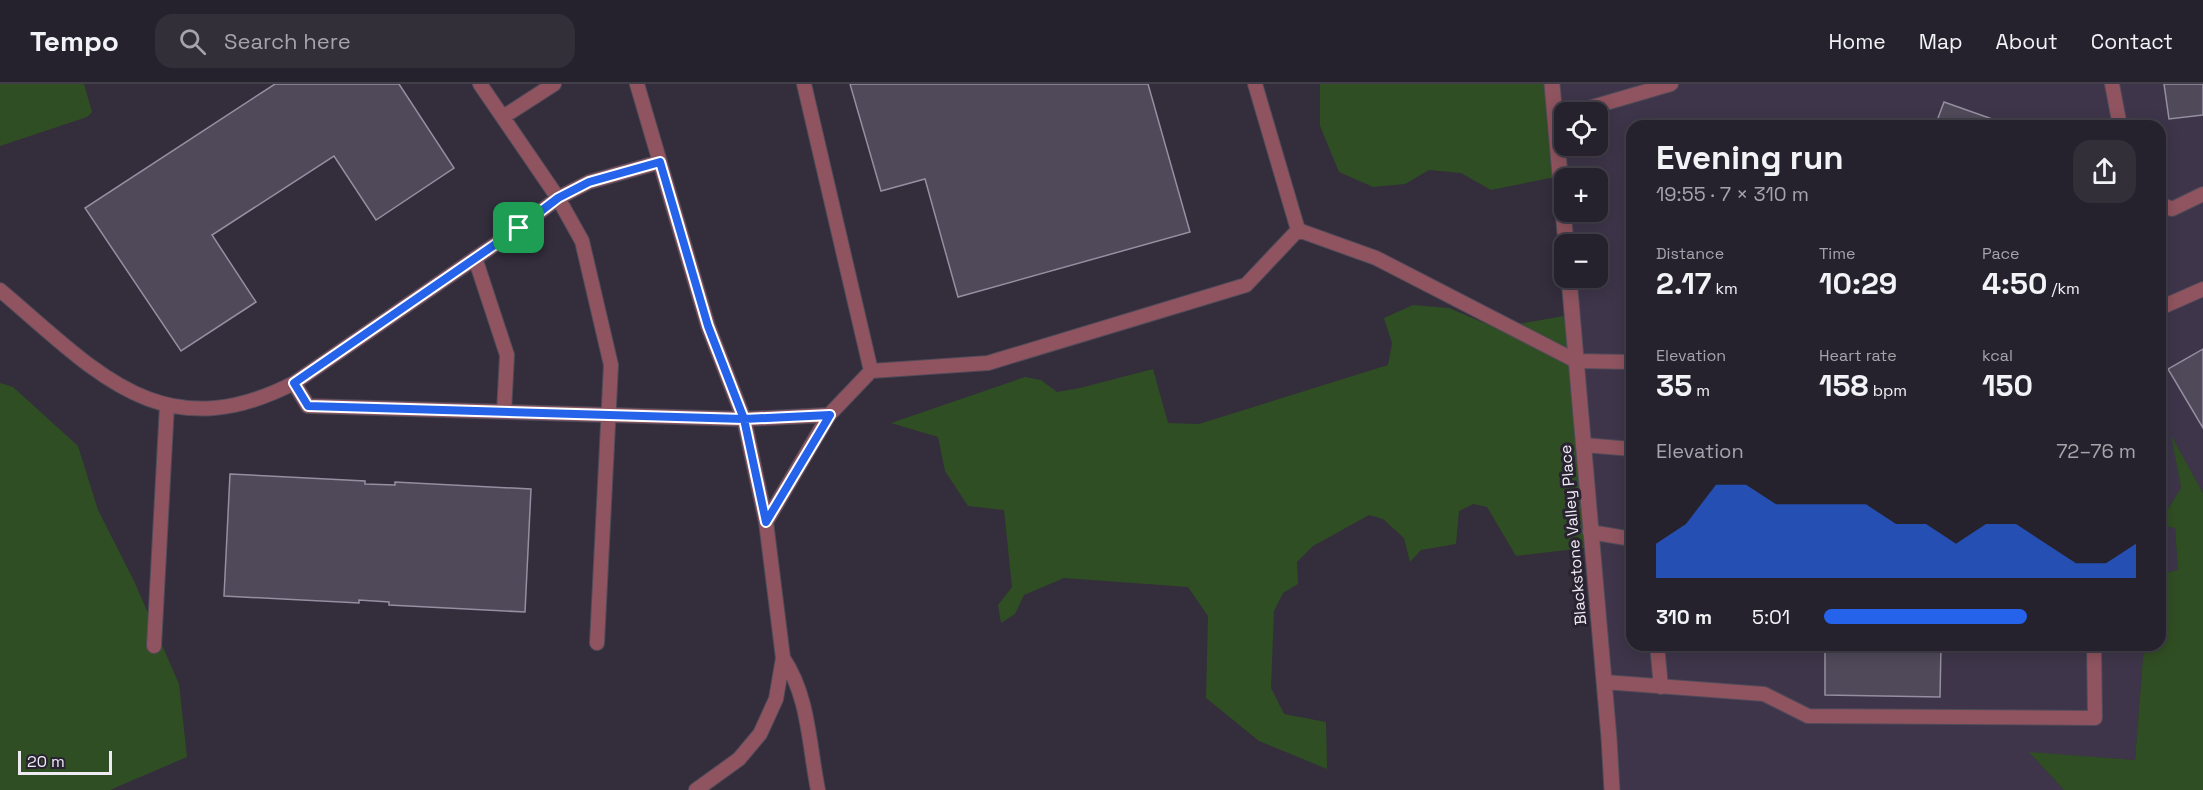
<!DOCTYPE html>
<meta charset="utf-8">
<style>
:root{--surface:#26222d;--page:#322f39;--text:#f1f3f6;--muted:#a4a4aa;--line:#423f49;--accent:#2563eb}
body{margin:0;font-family:"Space Grotesk",sans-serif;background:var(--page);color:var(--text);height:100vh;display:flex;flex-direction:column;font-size:22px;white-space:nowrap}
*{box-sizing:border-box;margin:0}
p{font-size:20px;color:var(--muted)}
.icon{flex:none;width:33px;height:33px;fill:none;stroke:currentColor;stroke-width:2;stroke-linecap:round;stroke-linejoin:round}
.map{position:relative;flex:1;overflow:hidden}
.details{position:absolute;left:1626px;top:36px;width:540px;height:531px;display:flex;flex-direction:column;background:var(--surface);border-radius:18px;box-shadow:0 3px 15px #0003,0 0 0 2px var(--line)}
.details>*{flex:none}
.controls{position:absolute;left:1554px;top:18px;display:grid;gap:12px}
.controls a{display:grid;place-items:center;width:54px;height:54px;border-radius:12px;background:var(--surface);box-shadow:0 3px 15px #0003,0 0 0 2px var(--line);font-size:30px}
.scale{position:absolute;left:18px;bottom:15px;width:94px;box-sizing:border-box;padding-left:6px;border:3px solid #eeebf4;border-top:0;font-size:16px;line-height:21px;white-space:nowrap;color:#eeebf4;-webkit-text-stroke:4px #292331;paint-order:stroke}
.pin{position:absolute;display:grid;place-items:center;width:51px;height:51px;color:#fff;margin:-26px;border-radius:12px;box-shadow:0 3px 9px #0006}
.round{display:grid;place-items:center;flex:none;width:63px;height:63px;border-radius:18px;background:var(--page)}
.overview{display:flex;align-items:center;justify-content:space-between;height:102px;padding:0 30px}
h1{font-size:33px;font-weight:700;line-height:45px}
.figures{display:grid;grid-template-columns:repeat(3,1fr);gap:9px;height:102px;padding:6px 30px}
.figures div{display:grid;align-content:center}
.figures b{font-size:30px;font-weight:700}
.figures small{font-size:16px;font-weight:400}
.figures p{font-size:16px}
.chart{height:168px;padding:12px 30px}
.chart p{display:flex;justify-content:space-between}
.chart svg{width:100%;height:108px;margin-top:6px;fill:var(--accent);opacity:.7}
ul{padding:0 30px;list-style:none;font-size:20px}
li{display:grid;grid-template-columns:96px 72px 1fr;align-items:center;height:45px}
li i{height:15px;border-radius:8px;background:var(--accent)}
header{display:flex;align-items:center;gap:36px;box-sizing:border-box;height:84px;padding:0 30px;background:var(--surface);border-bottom:2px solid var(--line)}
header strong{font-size:28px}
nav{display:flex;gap:33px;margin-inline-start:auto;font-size:21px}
.search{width:420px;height:54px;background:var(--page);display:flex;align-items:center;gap:15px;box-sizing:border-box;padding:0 21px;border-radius:18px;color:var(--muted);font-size:22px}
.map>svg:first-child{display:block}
</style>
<header>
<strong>Tempo</strong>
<div class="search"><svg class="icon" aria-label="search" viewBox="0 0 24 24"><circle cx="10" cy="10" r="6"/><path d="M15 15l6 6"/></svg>Search here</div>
<nav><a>Home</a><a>Map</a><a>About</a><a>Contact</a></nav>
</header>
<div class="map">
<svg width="2203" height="706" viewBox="0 0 2203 706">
<rect width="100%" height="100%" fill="#332d3c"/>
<path fill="#3e354a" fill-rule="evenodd" d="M1549 0H2203V409L2172 353 2181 404 2165 430 2160 432V42H1632V561H2144L2135 676 2030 669 2064 706H1610L1588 485 1584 464 1567 239 1564 232 1557 108ZM1564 28H1598V62H1564ZM1564 94H1598V128H1564ZM1564 160H1598V194H1564Z
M2160 441 2175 444 2178 486 2160 490Z"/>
<path fill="#304e23" d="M0 0H84L92 28 87 33 0 62Z
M1320 0H1548L1555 93 1491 106 1461 89 1429 86 1405 100 1373 103 1339 88 1320 42Z
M1413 221 1449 224 1496 244 1564 232 1567 239 1575 326 1584 464 1516 472 1487 423 1473 420 1459 427 1456 460 1421 466 1410 478 1404 454 1383 435 1369 431 1313 462 1297 478 1298 500 1283 509 1274 527 1271 604 1284 630 1326 638 1327 685 1259 657 1206 614 1208 532 1188 503 1064 494 1024 511 1015 530 1001 539 998 521 1012 503 1004 426 968 422 945 387 938 353 891 339 1025 293 1041 296 1057 308 1080 304 1153 285 1168 339 1199 340 1388 281 1392 259 1384 234Z
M0 299 13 303 78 362 98 426 134 497 179 600 187 673 110 706H0Z
M2171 351 2203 409V706H2064L2029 668 2135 676 2144 561H2160V490L2178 486 2175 444 2160 441V432L2165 430 2181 404Z"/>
<path fill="#4f4959" stroke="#968fa1" stroke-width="1.5" d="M275 0H399L454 84 376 136 334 72 212 151 256 218 181 267 85 124Z
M850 0H1148L1190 148 958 213 925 95 881 107Z
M2164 0H2203V31L2169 35Z
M1944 18 2012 42H1935Z
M2203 265V344L2168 285Z
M230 390 365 397V400L395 401V398L531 405 525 528 389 521V518L359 516V519L224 512Z
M1825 561H1941L1940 613 1825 611Z"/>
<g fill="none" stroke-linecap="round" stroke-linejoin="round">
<g stroke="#514b59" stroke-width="16">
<path id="service" d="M480 0 558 114 582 157 611 281 597 559
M637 0 708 242 744 335 766 438 783 574 776 615 760 650 739 675 696 706
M804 0 871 287
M1255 0 1298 146
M2112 0 2120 42
M1575 28 1671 0
M503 33 554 0
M2160 120 2172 125 2203 110
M1298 146 1376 174 1576 277 1632 278
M475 174 507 271 504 328
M0 206C96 287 161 367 294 299L519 144 558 114 589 98 660 78
M2160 224 2203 205
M294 299 308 322 744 335 829 331 871 287 988 279 1246 201 1298 146
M1584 361 1632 365
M766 438 829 331
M1590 448 1632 455
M1657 561 1661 603
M154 562 167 321
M783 574C809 612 809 662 818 706
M1604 598 1764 610 1808 632 2095 634 2094 561"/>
</g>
<g stroke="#514b59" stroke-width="17">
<path id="minor" d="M1552 0 1566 160
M1569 194 1609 654 1612 706"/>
</g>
<use href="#service" stroke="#8f545f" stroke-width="14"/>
<use href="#minor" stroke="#8f545f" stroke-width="15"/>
</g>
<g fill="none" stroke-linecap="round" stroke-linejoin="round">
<g stroke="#fff" stroke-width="12">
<path id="route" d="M519 144 294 299 308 322 744 335 766 438 830 331 744 335 708 242 660 78 589 98 558 114 519 144"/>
</g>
<use href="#route" stroke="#2563eb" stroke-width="8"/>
</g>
<g text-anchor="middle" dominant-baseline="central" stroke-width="6" stroke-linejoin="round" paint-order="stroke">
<g font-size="16" fill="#eeebf4" stroke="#292331">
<text transform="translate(1573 451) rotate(-95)">Blackstone Valley Place</text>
</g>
</g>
</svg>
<div class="controls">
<a><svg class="icon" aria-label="locate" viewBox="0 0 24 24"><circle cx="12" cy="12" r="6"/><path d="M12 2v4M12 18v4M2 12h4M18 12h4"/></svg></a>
<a>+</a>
<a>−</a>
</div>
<div class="scale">20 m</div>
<div class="pin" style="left:519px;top:144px;background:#1e9e55"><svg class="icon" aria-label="arrive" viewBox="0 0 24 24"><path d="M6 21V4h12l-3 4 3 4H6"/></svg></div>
<section class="details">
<div class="overview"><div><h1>Evening run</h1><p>19:55 · 7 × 310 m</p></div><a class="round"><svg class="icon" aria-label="share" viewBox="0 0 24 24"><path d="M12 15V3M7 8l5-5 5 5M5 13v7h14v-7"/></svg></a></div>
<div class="figures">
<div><p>Distance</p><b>2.17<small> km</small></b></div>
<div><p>Time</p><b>10:29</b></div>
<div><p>Pace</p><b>4:50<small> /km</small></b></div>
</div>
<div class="figures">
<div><p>Elevation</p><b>35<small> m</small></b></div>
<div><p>Heart rate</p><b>158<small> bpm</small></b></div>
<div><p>kcal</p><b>150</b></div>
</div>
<div class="chart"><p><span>Elevation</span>72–76 m</p>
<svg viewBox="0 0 160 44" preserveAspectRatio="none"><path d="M0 44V30L10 22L20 6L30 6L40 14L50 14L60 14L70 14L80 22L90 22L100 30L110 22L120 22L130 30L140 38L150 38L160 30V44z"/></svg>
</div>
<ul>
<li><b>310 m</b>5:01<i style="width:65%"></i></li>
</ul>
</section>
</div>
